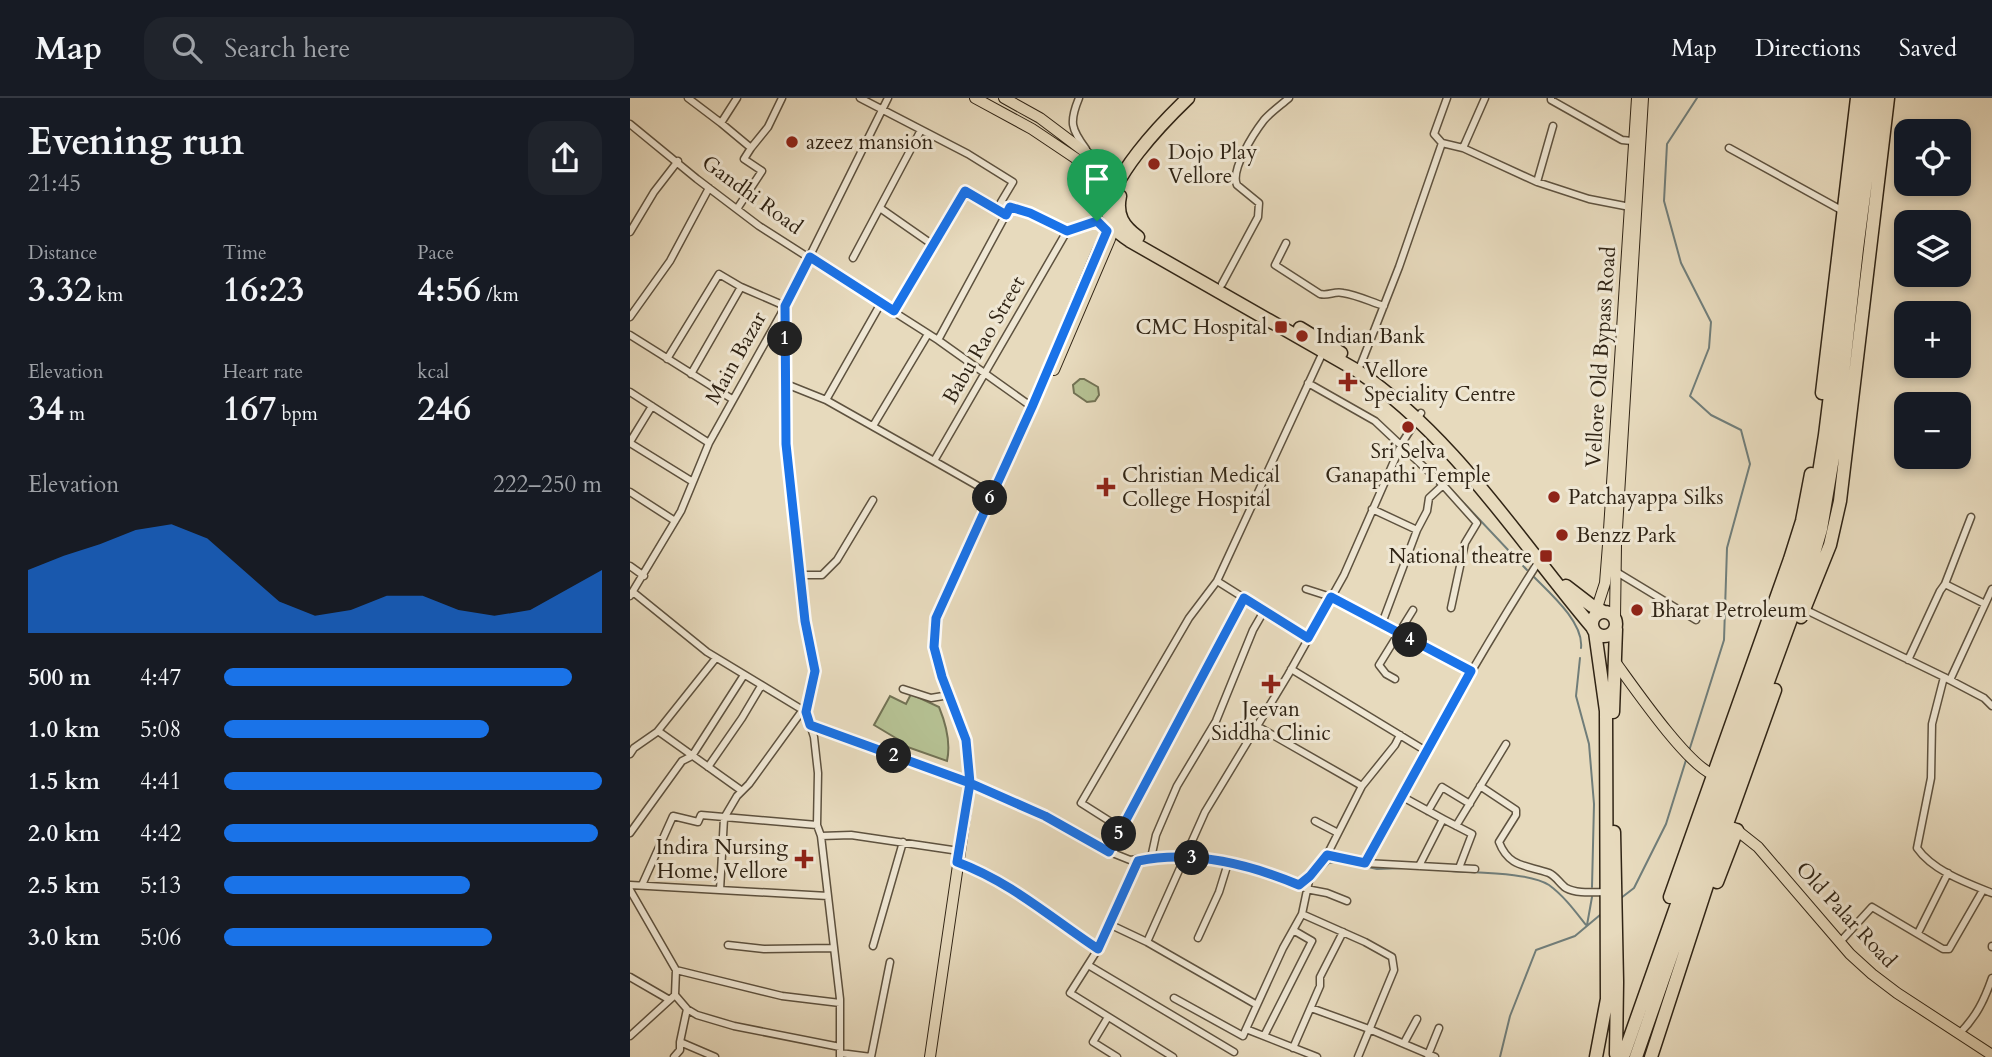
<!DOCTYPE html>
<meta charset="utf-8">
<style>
:root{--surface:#171b24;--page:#20242c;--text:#f1f3f6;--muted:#9ea1a6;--line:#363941;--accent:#1a73e8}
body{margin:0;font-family:Cardo,serif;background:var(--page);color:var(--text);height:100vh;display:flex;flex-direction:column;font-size:26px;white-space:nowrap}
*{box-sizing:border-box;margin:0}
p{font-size:23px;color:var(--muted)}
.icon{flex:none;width:38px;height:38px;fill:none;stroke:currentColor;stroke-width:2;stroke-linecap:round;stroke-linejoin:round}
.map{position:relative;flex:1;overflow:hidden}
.side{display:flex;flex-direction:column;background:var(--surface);width:630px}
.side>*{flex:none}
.buttons{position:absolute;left:1264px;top:21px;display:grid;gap:14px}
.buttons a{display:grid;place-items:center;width:77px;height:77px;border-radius:14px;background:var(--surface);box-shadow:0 4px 10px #0003;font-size:35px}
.pin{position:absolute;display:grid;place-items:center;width:60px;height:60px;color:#fff;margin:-72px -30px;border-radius:50% 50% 50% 0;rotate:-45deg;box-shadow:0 0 7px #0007}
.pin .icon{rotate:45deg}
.km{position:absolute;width:35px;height:35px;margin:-18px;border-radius:50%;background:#222;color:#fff;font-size:19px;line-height:35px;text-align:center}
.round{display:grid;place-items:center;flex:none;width:74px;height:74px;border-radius:21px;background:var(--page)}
.summary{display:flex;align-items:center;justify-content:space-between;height:119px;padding:0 28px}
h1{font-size:38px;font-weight:600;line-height:52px}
.stats{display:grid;grid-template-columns:repeat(3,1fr);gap:10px;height:119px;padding:7px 28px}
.stats div{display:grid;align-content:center}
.stats b{font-size:35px;font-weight:600}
.stats small{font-size:19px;font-weight:400}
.stats p{font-size:19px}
.chart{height:196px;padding:14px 28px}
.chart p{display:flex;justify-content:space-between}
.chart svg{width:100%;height:126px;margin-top:7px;fill:var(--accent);opacity:.7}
ul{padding:0 28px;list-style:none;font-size:23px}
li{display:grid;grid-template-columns:112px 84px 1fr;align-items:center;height:52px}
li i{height:18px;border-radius:9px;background:var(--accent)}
header{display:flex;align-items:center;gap:42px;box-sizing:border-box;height:98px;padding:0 35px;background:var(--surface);border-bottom:2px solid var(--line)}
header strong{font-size:33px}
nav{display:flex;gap:38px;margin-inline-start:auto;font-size:24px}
.search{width:490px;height:63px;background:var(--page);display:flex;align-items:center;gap:18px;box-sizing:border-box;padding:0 24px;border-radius:21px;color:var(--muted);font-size:26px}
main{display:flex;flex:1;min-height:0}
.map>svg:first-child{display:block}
</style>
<header>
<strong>Map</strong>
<div class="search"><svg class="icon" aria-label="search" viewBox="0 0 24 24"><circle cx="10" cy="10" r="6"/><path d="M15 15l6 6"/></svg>Search here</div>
<nav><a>Map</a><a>Directions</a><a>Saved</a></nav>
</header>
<main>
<section class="side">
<div class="summary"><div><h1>Evening run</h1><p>21:45</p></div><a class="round"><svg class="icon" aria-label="share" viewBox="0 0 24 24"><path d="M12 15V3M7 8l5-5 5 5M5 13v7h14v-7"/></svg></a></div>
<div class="stats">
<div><p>Distance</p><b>3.32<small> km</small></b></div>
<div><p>Time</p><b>16:23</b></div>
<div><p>Pace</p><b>4:56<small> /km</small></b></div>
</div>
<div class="stats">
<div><p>Elevation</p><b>34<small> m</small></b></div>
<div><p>Heart rate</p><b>167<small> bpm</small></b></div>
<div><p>kcal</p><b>246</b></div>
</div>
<div class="chart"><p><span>Elevation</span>222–250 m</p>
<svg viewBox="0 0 160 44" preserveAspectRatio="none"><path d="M0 44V22L10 17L20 13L30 8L40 6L50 11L60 22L70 33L80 38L90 36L100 31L110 31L120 36L130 38L140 36L150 29L160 22V44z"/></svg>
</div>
<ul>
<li><b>500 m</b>4:47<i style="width:92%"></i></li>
<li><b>1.0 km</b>5:08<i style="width:70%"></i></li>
<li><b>1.5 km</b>4:41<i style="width:100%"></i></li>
<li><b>2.0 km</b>4:42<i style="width:99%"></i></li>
<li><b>2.5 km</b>5:13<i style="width:65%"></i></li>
<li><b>3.0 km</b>5:06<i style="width:71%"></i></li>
</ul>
</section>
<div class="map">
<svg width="1362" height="959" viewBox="0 0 1362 959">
<rect width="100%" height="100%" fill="#e7dabd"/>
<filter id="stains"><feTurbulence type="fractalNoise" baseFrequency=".00286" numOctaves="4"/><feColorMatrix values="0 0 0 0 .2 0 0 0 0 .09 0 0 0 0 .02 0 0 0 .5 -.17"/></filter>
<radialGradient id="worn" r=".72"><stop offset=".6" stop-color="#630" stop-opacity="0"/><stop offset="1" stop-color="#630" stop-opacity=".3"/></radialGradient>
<path fill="#b5c092" stroke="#727254" stroke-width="2" d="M450 281H454L468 289 469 297 465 303 457 304 444 295 443 287Z
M281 596 309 609C316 626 321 645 317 663L269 646V642L244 627 260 598 276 606Z"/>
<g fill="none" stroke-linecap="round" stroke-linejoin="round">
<path stroke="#707d79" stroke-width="2" d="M816 386 897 472
M904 479C921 496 954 525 951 550
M950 560 946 598 959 646 964 706 962 789
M1059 653 1094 542 1097 450 1120 366 1111 332 1081 317 1060 298 1079 250 1081 224 1051 165 1034 103 1037 46 1067 0
M729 767 747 771 775 770
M508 768 535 763 550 764
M602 771 617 773
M821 773C846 775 899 774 919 787 934 798 945 813 956 827
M639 779 670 792 674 789
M681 783 699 765 709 763
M991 800 1004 790 1036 726 1056 662
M957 827 962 799
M870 959 880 918 906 852 945 838 970 817"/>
<g stroke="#5e523f" stroke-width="9">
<path id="street" d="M58 0 91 25 107 0
M230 0 338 56 383 84 371 104 380 109 308 242
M449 0C439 24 441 31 456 51
M817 0 804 36 812 45 833 50 907 84 959 101 1000 109
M921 0V2L992 42 1002 43
M91 25 121 50 114 61 132 73 107 111
M0 26 67 81 129 128 308 242 402 309
M121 50 138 29 152 0
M833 50 855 0
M1099 50 1213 113
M907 84 923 28
M250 110 303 147
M437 133 467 123C474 108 476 95 474 78
M0 134 24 94 48 63
M656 145 645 167 690 196C699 198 704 193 713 195 727 197 741 204 754 208
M223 160 291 32
M592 186 628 119 629 105 607 87C600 72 624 35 634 22 641 14 651 7 659 0
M264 213 335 93 376 117
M0 219 40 163 79 90
M0 237 102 301
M37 261 89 176 111 189
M731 266 769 169 812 45
M61 276 111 189 155 208 156 346 175 523 185 573 176 614 184 639 188 675 187 727 191 738 210 901V959
M678 285 745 323 813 387 847 425 835 445 821 510
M156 286 196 302 304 363
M0 294 79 345
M196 302 251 205
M243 328 298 236
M0 344 22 308
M0 345 63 384
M0 394 45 423
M362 396 304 363 437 133 400 115 380 109
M742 411 787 432 797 413 799 400 813 387
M0 468 14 478
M985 473 1066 522
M170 477H192L207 462 243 402
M1315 486 1355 506
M676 491 701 499 841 573
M3 494 77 554 176 614
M0 498 51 413 79 345 151 216 258 0
M614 500 678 540
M1174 511 1314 579 1354 600 1362 608
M751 528 787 432
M1278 562 1310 493 1315 486 1341 419
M661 571 796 653
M1314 579 1302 626 1301 680 1287 750C1303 773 1337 785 1362 795
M765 581 756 576 749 567 783 512
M1320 582 1362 491
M273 591 301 600 319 597
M180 627 340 685 415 717 465 748 500 762 532 758 598 765 651 779 669 787 680 778 697 757 735 765 845 771
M627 628 732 688 697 757
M28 633 112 693
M0 656 4 650 27 634 86 560
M78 669 112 620 131 588
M732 688 765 647 770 637
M850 688 886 712V717L869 744C879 770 897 767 919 775 926 778 930 786 936 790 947 796 963 794 976 794
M771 698 813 721 789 768
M798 713 812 689 840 706
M813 721 842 736 829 770
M685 723 708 735
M826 728 876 646
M492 731 614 500 587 483
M0 735 52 663 62 658 114 577
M191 738 221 737 329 753
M479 754 492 731 451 705 559 520 587 483 693 254
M521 760 526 737 547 688 586 623 623 532 634 513
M327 764C381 783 421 820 468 851L440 895 543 959
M735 765C790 663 846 561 909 463
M680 778 672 816 653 850 616 931 687 959
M0 787 198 798
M12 787 43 718 68 724 71 717 187 727
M676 791 697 795 717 803
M0 792 46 872 152 898 210 905
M90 792 94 720 107 698 119 686 172 613
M672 816 735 844 762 859 764 872 728 959
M479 826 517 844 627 907
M1288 835 1318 775
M568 840 589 794 598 765
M517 844 575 714 658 577 714 477 772 345 791 315
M1210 844 1242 809 1313 851H1319L1353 792
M98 847 134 851 204 850
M243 848 273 744
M1362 848V849
M468 851 508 763
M458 867 604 954
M46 872 45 897 57 911 67 917 104 928 210 949
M0 879 38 901
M544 900 613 938 616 931
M681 910 739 931 805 959
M57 911 50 944 85 959
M478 919 463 944 487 959
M1329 936C1346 919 1354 903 1362 880
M0 938 45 897
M634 938 682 843 663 832
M774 945 787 921
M663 950 690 888V879L713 834
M210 955 241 959
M798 957 809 930
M44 959 50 952V944
M241 959 260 864"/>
</g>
<g stroke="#302415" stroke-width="12">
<path id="primary" d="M345 0 402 31 487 88
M374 0 410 20 491 81
M467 123 481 138
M424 272 480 141
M964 519 975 485 978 447 1007 0
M985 520 986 447 1013 0
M986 565C1005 591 1056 665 1082 676
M1104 730 1128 749 1220 856 1242 876 1267 895 1362 957
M300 959 340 685 336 642 312 579 304 549 306 521 402 309 467 154 483 120"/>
</g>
<g stroke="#302415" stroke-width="15">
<path id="highway" d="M558 0C534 23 475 83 479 118 481 130 490 136 500 143L726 272C824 338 887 440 962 529
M490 98C486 117 493 128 508 139
M670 230 711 255
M1192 295 1227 0
M936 488 962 508 974 514
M962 526a12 12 0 1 1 24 0a12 12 0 1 1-24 0Z
M1171 519 1200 447 1210 403 1258 0
M965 534 976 613 977 901 966 959
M983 614 986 531
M984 734 987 884 986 956
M1087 784 1107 732
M1040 799 1160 461 1172 423 1181 376
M993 959 1099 659 1161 491 1181 425 1195 337 1237 0
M1006 959 1109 663 1180 469 1191 431 1205 348 1227 151 1247 0
M1021 959 1097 726 1145 592"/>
</g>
<use href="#street" stroke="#efe7d4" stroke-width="6"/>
<use href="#primary" stroke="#e7dabd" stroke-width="10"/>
<use href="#highway" stroke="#e7dabd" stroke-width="12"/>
</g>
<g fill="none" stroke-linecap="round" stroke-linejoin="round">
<g stroke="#fff" stroke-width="14">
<path id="route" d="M467 123 437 133 400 115 380 109 376 117 335 93 264 213 180 159 155 208 156 346 175 523 185 573 176 614 180 627 340 685 327 764C381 784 421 820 468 851L508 763C561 752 619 766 669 787L680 778 697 757 735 765 841 573 701 499 678 540 614 500 479 754 415 718 340 685 336 642 312 579 304 549 306 520 402 309 477 133 467 123"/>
</g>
<use href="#route" stroke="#1a73e8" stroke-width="9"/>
</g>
<g fill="#8f2418" stroke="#efe7d4" stroke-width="2.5">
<circle cx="162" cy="44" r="7"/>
<circle cx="524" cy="66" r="7"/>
<rect x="644" y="222" width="14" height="14" rx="3.5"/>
<circle cx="672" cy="238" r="7"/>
<path d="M714.5 273.5h7v7h7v7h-7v7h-7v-7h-7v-7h7z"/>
<circle cx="778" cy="329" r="7"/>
<path d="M472.5 378.5h7v7h7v7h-7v7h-7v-7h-7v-7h7z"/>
<circle cx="924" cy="399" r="7"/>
<circle cx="932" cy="437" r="7"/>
<rect x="909" y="451" width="14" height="14" rx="3.5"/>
<circle cx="1007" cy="512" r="7"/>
<path d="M637.5 575.5h7v7h7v7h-7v7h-7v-7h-7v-7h7z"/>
<path d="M170.5 750.5h7v7h7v7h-7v7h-7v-7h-7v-7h7z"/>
</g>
<g text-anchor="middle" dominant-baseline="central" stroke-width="6" stroke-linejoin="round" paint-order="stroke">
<g font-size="21" fill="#302415" stroke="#efe7d4" text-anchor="start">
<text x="176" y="44">azeez mansion</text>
<text x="538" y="54">Dojo Play<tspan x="538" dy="24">Vellore</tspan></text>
<text x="637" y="229" text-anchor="end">CMC Hospital</text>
<text x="686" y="238">Indian Bank</text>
<text x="734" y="272">Vellore<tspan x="734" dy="24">Speciality Centre</tspan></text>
<text x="778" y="353" text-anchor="middle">Sri Selva<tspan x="778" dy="24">Ganapathi Temple</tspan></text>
<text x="492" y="377">Christian Medical<tspan x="492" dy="24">College Hospital</tspan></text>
<text x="938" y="399">Patchayappa Silks</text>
<text x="946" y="437">Benzz Park</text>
<text x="902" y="458" text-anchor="end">National theatre</text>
<text x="1021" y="512">Bharat Petroleum</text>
<text x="641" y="611" text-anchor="middle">Jeevan<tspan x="641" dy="24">Siddha Clinic</tspan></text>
<text x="158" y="749" text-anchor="end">Indira Nursing<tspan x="158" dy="24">Home, Vellore</tspan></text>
</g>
<g font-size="21" fill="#302415" stroke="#efe7d4">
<text transform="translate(122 97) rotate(36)">Gandhi Road</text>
<text transform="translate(354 242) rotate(-60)">Babu Rao Street</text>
<text transform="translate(971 259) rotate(-86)">Vellore Old Bypass Road</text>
<text transform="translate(106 260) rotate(-61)">Main Bazar</text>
<text transform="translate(1216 817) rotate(47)">Old Palar Road</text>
</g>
</g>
<rect width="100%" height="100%" filter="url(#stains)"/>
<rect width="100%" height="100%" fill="url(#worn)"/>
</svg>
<div class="buttons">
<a><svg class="icon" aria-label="locate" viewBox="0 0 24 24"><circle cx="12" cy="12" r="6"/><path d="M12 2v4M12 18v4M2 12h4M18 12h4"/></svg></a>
<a><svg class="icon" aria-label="layers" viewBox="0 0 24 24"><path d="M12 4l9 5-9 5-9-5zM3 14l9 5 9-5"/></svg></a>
<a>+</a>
<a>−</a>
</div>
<div class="pin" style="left:467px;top:123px;background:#1e9e55"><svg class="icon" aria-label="arrive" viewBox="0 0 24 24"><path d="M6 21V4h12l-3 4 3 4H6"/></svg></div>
<b class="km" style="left:155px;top:241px">1</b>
<b class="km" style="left:264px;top:658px">2</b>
<b class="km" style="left:562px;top:760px">3</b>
<b class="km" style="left:780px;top:542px">4</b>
<b class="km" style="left:489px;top:736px">5</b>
<b class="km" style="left:360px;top:400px">6</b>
</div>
</main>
